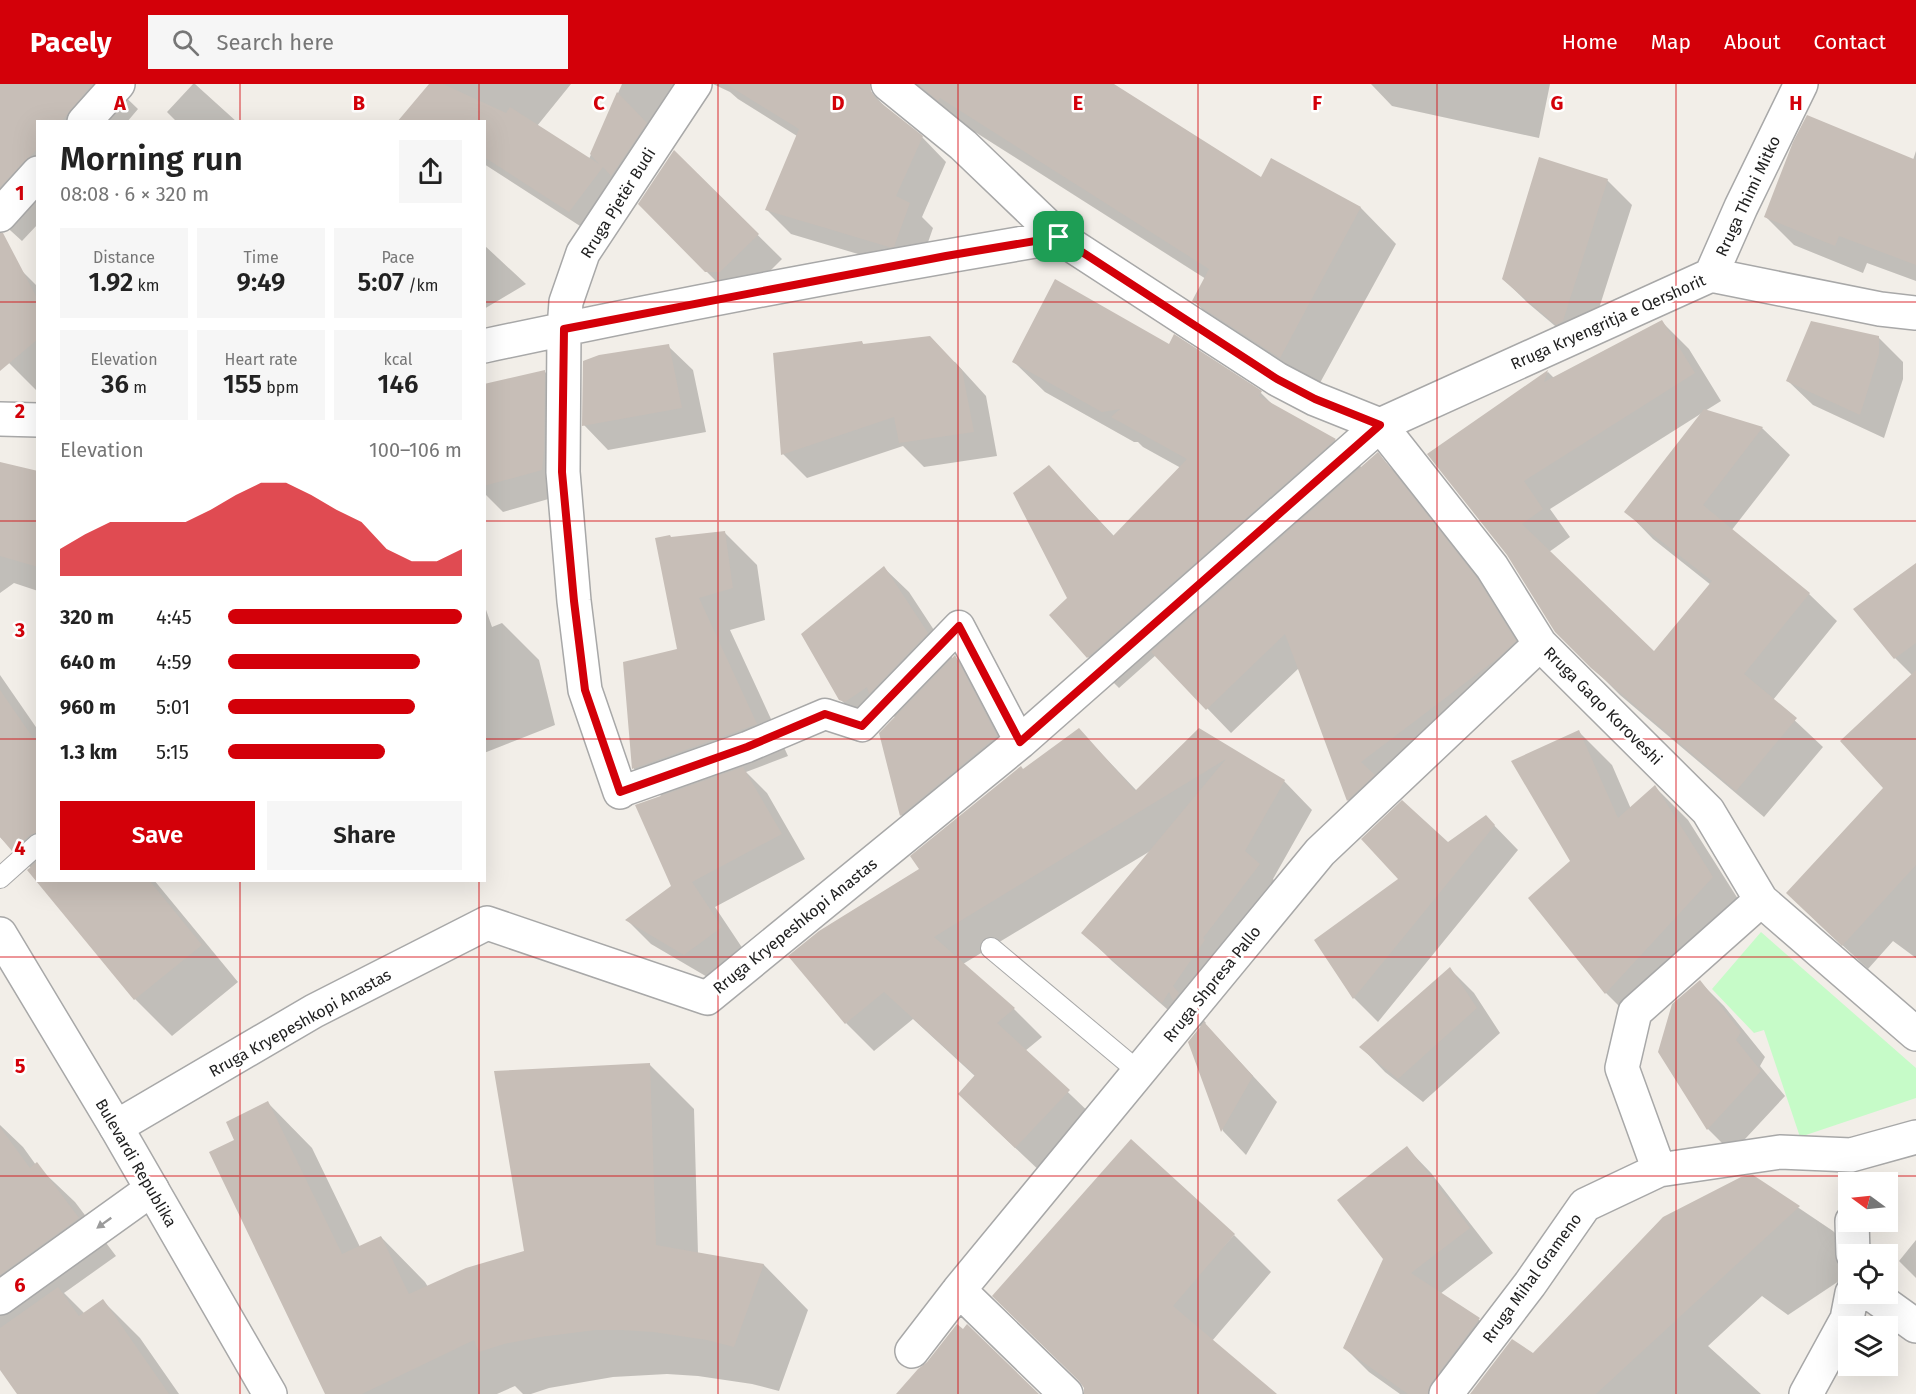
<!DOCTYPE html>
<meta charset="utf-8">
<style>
:root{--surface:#fff;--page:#f6f6f6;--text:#222;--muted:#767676;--accent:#d30009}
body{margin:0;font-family:"Fira Sans",sans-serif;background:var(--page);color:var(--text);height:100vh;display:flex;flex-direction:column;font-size:22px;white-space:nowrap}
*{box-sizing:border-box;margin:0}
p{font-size:20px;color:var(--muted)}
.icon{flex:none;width:33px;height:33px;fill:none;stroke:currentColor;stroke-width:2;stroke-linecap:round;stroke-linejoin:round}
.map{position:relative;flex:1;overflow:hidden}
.sheet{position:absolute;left:36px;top:36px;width:450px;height:762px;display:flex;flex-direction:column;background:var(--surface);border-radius:0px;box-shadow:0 6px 24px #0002}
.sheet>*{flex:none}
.needle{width:39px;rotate:285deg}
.controls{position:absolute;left:1838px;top:1088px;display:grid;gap:12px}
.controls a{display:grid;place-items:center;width:60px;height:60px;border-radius:0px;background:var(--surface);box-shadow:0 6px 24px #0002;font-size:30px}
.pin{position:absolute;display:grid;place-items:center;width:51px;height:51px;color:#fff;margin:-26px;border-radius:12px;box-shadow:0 3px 9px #0006}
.round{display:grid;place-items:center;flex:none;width:63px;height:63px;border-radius:0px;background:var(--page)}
.overview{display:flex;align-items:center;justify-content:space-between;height:102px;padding:0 24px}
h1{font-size:33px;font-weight:600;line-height:45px}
.metrics{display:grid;grid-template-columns:repeat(3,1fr);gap:9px;height:102px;padding:6px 24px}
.metrics div{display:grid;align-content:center;border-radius:0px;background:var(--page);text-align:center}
.metrics b{font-size:26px;font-weight:600}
.metrics small{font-size:16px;font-weight:400}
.metrics p{font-size:16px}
.chart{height:168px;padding:12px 24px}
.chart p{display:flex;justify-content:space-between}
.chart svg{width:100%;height:108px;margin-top:6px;fill:var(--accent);opacity:.7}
.button{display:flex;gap:12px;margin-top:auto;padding:12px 24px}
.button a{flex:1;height:69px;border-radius:0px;background:var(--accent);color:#fff;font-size:24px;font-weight:600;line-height:69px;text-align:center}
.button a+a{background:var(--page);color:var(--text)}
ul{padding:0 24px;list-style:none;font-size:20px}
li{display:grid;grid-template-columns:96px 72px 1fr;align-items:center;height:45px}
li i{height:15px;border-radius:8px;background:var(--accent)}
header{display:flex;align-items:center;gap:36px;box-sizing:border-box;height:84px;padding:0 30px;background:var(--accent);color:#fff}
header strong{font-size:28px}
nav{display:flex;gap:33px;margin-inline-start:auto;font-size:21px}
.search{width:420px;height:54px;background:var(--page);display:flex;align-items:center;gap:15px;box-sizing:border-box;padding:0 21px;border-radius:0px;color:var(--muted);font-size:22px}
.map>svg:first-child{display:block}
</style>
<header>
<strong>Pacely</strong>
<div class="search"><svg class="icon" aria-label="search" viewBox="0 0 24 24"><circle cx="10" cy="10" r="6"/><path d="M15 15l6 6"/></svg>Search here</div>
<nav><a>Home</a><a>Map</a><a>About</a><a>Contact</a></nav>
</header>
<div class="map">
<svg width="1916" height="1310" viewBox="0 0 1916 1310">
<rect width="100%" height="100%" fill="#f2eee8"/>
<path fill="#c6fbc8" d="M1761 848 1916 984V1014L1800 1053 1764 946 1754 949 1712 905Z"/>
<path fill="#0003" fill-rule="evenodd" d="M0 0H116L114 2 138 25 127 38H38V140L22 157 0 137Z
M193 0H195L237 38H177L167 28Z
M431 0H571L537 42 589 75 622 0H709L594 151 484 80V38Z
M713 0H789L871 8 891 29 922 53 946 78 922 133 933 144 918 187H915L791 150 767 126 797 52 738 15 730 8Z
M905 0H1111L1261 95 1272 77 1361 124 1396 160 1315 308 1229 252 1194 217 1206 195 975 48 974 51Z
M1371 0H1550L1539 54 1392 22Z
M1916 67V197L1867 179 1863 189 1794 161 1765 132 1913 76Z
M674 68 782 175 745 212H731L706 187Z
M1607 96 1632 121 1587 262 1581 264 1528 219 1503 195Z
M484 161 526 200 484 225Z
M21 186 38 203V308L9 279 0 267V209Z
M1662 238 1689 265 1721 317 1705 327 1762 344 1790 371 1731 447 1809 510 1837 537 1773 616 1823 663 1764 733 1620 611 1556 547 1508 471 1429 371 1548 288 1554 294ZM1702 329 1626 427 1653 455 1711 501 1654 569 1549 468 1570 453 1550 425Z
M1878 253 1903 278V295L1884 354 1813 321 1788 297Z
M862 259 865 261 955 278 986 312 997 372 924 383 903 362 807 394 783 370Z
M668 262 693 286 706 348 608 366 584 341Z
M1169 262 1261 309 1274 322 1335 356 1362 384 1377 370 1402 395 1501 520 1539 582 1372 740 1348 716 1299 584 1231 649 1156 571 1119 604 1088 573 1069 515 1049 383 1114 452 1181 384 1143 363 1138 358H1134L1045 308 1014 278Z
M544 287 569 312 566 410 503 428 484 409V302Z
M0 381 38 389V507L14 499 0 509Z
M724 448 757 481 765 536 730 546 788 672 746 688 767 709 805 775 715 823 745 868 709 894 651 860 627 836 673 802 662 713 634 685 624 579 679 566 671 454Z
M1916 481V595L1895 574Z
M884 484 909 508 953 575 955 573 979 597 1021 677 926 755 901 731 881 650 896 634 889 628 865 640 840 615Z
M484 520 492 543 502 539 539 576 555 641 484 669Z
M0 591 38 646V796L31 784 0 753Z
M1916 620V874L1893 857 1868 885 1812 833 1885 704Z
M1199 645 1284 697 1312 726 1273 795 1287 810 1200 932 1206 939 1205 940 1277 1018 1246 1071 1223 1047 1190 958 1202 944 1196 938 1191 946 1112 877 1083 848 1152 766 963 880 1014 925 1042 953 1025 967 1097 1036 1044 1091 988 1038 976 993 913 935 874 967 846 939 922 785 1024 687 1079 646 1137 707Z
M1579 648 1612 681 1631 725 1655 703 1688 736 1745 826 1639 942 1606 909 1530 814 1572 777Z
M1486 733 1518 766 1378 938 1354 914 1316 856Z
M38 796H154L238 898 172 952 135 915Z
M1450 885 1474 909 1500 949 1423 1018 1385 988 1361 963Z
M1700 898 1724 922 1765 973 1760 982 1785 1012 1732 1069 1708 1045 1659 968Z
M650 981 694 1025 698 1170 764 1181 808 1226 779 1307 752 1300 698 1292 667 1290 613 1293 549 1304 531 1310H523L515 1302 497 1310H327L235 1057 268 1019 312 1064 360 1163 381 1153 425 1198 428 1203 526 1168Z
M0 1041 23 1063 36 1081 75 1118 116 1172 64 1209 85 1230 103 1217 140 1254 179 1310H18L0 1283Z
M1407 1064 1431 1089 1493 1169 1440 1210 1479 1236 1504 1260 1465 1310H1400L1369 1288 1344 1263 1384 1175Z
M1753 1093 1833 1147 1856 1170H1848V1191L1788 1231 1762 1212 1708 1262 1761 1310H1471L1533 1271Z
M1234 1151 1271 1188 1212 1257 1272 1310H1086Z
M1916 1156V1194L1899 1177Z"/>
<path fill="#c7beb7" d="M0 0H92L61 38H38V64L0 103Z
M429 0H443L506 29 510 23 599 80 590 70 617 8 647 39 611 92 603 83 569 128 484 73V38H397Z
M726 0H870L871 7 876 15 923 52 896 112 910 119 894 163H889L765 126 799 45Z
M918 0H1114L1261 93 1271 74 1361 123 1280 274 1192 217 1209 185 940 14 938 17Z
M1807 31 1916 76V181L1839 152 1835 162 1764 133 1793 58Z
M674 66 759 150 720 188H705L638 120Z
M1539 73 1608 95 1563 237 1556 241 1502 195Z
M0 149H3L38 216V255L0 287Z
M1055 195 1169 260 1174 250 1262 307 1259 312 1336 355 1087 574 1049 531 1067 514 1013 409 1049 381 1113 452 1187 375 1111 333 1120 325 1102 328 1012 278Z
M1662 236 1695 289 1524 397 1543 425 1522 440 1654 567 1712 497 1624 428 1704 325 1763 343 1703 421 1810 509 1744 590 1797 634 1736 707 1591 584 1555 548 1507 471 1427 370 1548 286 1544 298Z
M1811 237 1879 252V270L1860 331 1786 297Z
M930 252 962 286 974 348 899 359 894 333 781 371 773 269 862 257 863 260Z
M669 260 682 324 582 342 583 277 599 271Z
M545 286 544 367 542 386 484 402V300Z
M1378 368 1477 494 1516 557 1498 574 1361 678 1375 691 1347 717 1285 550 1206 626 1151 568Z
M0 378 38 387V483L0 472Z
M725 447 733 504 699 514 757 640 632 685 623 578 677 565 655 454 670 451 671 453Z
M1916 479V559L1894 575 1853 525Z
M884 482 928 549 869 610 867 603 845 618 839 616 801 550Z
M955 571 997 652 900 732 879 649Z
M1916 586V781L1842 862 1786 809 1883 704 1840 657Z
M0 606 38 661V748L30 751 12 767 0 753Z
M1079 644 1135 707 1199 644 1285 696 1245 767 1260 780 1203 854 1205 856 1173 902 1179 909 1173 917 1169 908 1162 919 1081 849 1226 675 934 853 1015 924 997 939 1070 1006 1015 1064 958 1010 975 991 884 908 845 940 788 872 819 847 919 785 910 772 1021 682 1023 685Z
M1579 646 1618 734 1655 701 1713 793 1605 910 1528 814 1570 777 1511 677Z
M743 683 782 750 692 798 722 843 684 871 625 836 671 802 635 721Z
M1402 716 1448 758 1486 731 1495 741 1353 915 1314 856 1398 795 1361 755Z
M38 777V796H149L202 861 134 916 27 786Z
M1450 883 1477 924 1398 995 1359 963Z
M1700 896 1741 948 1736 956 1761 987 1707 1046 1658 968 1672 920Z
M1204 938 1253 992 1221 1048 1188 958Z
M650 979 656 1161 764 1180 734 1263 707 1256 653 1248 622 1246H596L540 1253 504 1260 479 1268 474 1256 362 1310H325L209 1068 234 1056 226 1038 268 1017 342 1170 381 1152 409 1210 466 1184 524 1167 494 987Z
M0 1043 30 1084 37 1078 79 1134 0 1191Z
M1131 1055 1235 1150 1173 1222 1277 1310H1084V1304L1079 1297 992 1212Z
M1407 1062 1470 1144 1411 1189 1480 1234 1431 1299 1428 1310H1408L1343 1264 1383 1175 1337 1116Z
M1753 1091 1800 1122 1596 1310H1470L1512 1255 1533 1269 1663 1133 1741 1093Z
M58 1203 79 1232 103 1215 169 1310H17L0 1286V1244Z
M957 1240 963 1245 967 1240 1039 1310H896L918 1285 927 1278Z"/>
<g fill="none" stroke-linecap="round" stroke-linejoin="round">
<g stroke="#a8a8a8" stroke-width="22">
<path id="service" d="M0 794 38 760
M991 864 1139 988"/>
</g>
<g stroke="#a8a8a8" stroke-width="33">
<path id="pedestrian" d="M620 708 747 663 825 630 862 642 959 542 1020 658"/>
</g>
<g stroke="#a8a8a8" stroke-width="36">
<path id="minor" d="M888 0 963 61 1059 153 1277 295 1315 315 1380 341 1492 483 1540 560 1708 727 1761 816 1916 950
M84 38 118 0
M0 131 38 89
M1711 191 1741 123 1801 0
M484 262C675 221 867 185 1059 153
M0 335 38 336
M620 708 585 606 574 517 563 388 564 245 566 218 583 169 695 0
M116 1043 314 927 487 839 707 914 1020 658 1380 341 1711 191 1880 225 1916 229
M1659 1086 1622 984 1635 928 1761 816
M1852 1137 1853 1170
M959 1206 1066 1310
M1870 1209 1916 1242
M0 1214 152 1105
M912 1267 959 1206 1320 768 1540 560
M1446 1310 1530 1200 1585 1121 1659 1086 1780 1068 1851 1071 1916 1053
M1806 1310 1847 1235 1852 1209"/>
</g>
<g stroke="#a8a8a8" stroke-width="36">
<path id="tertiary" d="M0 850 116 1043 270 1310"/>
</g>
<use href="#service" stroke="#fff" stroke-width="20"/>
<use href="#pedestrian" stroke="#fff" stroke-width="30"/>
<use href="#minor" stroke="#fff" stroke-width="33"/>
<use href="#tertiary" stroke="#fff" stroke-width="33"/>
</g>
<defs><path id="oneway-solid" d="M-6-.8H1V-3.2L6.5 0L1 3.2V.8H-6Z" transform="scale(1.5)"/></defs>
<use fill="#9b9b9b" href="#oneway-solid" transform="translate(104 1139) rotate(144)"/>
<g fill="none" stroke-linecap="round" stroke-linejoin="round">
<g stroke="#fff" stroke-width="12">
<path id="route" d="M1059 153 1277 295 1315 315 1380 341 1020 658 959 542 862 642 825 630 747 663 620 708 585 606 574 517 562 388 564 245 946 172Z"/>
</g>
<use href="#route" stroke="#d30009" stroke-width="8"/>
</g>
<path fill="none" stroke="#d30009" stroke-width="1.5" stroke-opacity="0.55" d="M240 0V38M479 0V38M718 0V1310M958 0V1310M1198 0V1310M1437 0V1310M1676 0V1310M0 218H38M484 218H1916M0 437H38M484 437H1916M0 655H38M484 655H1916M240 796V1310M479 796V1310M0 873H1916M0 1092H1916"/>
<g text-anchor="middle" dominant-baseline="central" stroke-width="5" stroke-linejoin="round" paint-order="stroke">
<g font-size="16" fill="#212121" stroke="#fff">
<text transform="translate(1748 112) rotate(-65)">Rruga Thimi Mitko</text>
<text transform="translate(618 119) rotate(-58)">Rruga Pjetër Budi</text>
<text transform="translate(1608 238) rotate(-24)">Rruga Kryengritja e Qershorit</text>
<text transform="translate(1603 622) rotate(45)">Rruga Gaqo Koroveshi</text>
<text transform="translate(795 842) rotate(-39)">Rruga Kryepeshkopi Anastas</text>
<text transform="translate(1212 900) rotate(-51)">Rruga Shpresa Pallo</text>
<text transform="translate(300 939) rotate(-29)">Rruga Kryepeshkopi Anastas</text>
<text transform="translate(136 1079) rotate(60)">Bulevardi Republika</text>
<text transform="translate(1532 1194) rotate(-54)">Rruga Mihal Grameno</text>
</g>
</g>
<g font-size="20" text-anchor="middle" font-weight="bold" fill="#d30009" stroke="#fff" stroke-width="5" stroke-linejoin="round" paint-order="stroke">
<text x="120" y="26">A</text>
<text x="359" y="26">B</text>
<text x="599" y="26">C</text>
<text x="838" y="26">D</text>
<text x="1078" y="26">E</text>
<text x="1317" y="26">F</text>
<text x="1557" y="26">G</text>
<text x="1796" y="26">H</text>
<text x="20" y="116">1</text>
<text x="20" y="334">2</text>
<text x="20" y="553">3</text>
<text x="20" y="771">4</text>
<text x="20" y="989">5</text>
<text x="20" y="1208">6</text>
</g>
</svg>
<div class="controls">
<a><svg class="needle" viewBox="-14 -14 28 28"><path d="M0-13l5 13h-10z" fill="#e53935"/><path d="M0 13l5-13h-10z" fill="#767676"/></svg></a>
<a><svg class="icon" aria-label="locate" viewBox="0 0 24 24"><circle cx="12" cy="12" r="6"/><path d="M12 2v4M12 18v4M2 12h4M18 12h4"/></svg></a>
<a><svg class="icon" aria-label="layers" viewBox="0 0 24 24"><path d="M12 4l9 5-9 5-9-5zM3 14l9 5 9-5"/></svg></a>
</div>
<div class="pin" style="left:1059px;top:153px;background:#1e9e55"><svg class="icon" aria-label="arrive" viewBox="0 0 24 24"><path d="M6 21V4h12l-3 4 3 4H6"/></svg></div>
<section class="sheet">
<div class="overview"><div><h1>Morning run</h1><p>08:08 · 6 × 320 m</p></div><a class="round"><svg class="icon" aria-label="share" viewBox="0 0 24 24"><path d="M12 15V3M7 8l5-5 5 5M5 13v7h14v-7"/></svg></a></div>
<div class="metrics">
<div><p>Distance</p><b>1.92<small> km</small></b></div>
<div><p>Time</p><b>9:49</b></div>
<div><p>Pace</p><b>5:07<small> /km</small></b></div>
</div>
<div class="metrics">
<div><p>Elevation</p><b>36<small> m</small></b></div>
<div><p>Heart rate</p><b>155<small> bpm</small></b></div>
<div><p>kcal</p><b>146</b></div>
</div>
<div class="chart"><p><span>Elevation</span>100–106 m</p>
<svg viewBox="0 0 160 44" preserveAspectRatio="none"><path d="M0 44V33L10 27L20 22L30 22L40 22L50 22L60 17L70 11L80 6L90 6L100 11L110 17L120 22L130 33L140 38L150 38L160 33V44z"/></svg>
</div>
<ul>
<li><b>320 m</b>4:45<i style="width:100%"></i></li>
<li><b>640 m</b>4:59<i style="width:82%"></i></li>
<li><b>960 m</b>5:01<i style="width:80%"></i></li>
<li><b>1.3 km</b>5:15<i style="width:67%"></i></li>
</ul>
<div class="button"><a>Save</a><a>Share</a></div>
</section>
</div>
